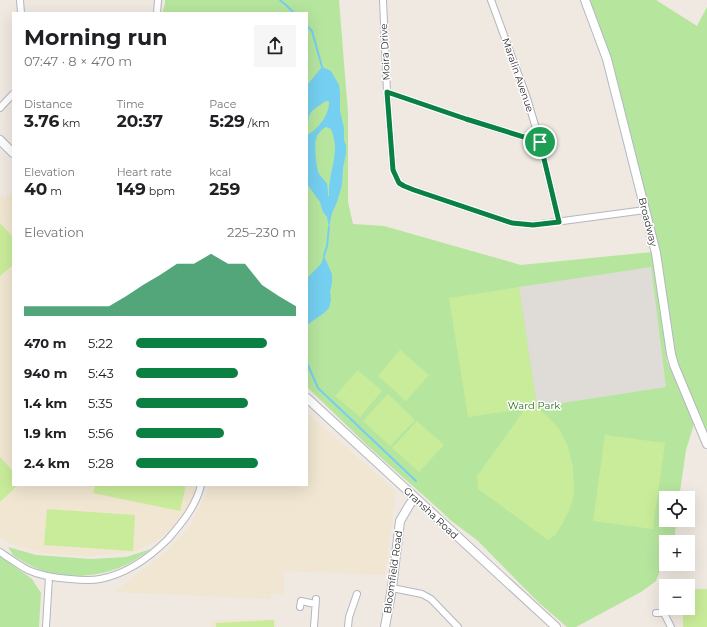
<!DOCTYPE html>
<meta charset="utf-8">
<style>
:root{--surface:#fff;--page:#f6f6f6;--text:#202124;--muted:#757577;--accent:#0b8043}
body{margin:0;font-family:Montserrat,sans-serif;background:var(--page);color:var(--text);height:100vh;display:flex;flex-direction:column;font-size:15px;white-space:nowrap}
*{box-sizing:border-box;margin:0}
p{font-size:13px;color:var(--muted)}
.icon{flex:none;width:22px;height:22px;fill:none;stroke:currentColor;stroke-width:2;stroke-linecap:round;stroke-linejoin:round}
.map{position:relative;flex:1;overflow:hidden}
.side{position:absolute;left:12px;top:12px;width:296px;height:474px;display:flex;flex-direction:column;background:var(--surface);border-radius:0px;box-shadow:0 4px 16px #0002}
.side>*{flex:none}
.controls{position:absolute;left:659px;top:491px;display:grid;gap:8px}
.controls a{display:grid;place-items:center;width:36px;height:36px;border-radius:0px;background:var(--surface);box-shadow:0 4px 16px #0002;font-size:20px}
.pin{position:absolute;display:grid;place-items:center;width:34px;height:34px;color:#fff;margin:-17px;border:2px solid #fff;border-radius:50%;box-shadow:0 1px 4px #0007}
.round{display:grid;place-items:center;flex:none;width:42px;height:42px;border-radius:0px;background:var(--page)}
.overview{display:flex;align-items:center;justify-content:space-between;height:68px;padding:0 12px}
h1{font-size:22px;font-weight:700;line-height:30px}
.metrics{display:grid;grid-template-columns:repeat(3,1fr);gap:6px;height:68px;padding:4px 12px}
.metrics div{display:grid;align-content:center}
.metrics b{font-size:17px;font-weight:700}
.metrics small{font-size:11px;font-weight:400}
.metrics p{font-size:11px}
.chart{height:112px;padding:8px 12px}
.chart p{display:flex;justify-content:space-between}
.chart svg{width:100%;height:72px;margin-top:4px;fill:var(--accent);opacity:.7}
ul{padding:0 12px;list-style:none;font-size:13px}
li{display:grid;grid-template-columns:64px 48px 1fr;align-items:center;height:30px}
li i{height:10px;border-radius:5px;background:var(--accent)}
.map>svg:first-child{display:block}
</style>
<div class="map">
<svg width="707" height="627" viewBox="0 0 707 627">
<rect width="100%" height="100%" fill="#efe9e1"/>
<path fill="#f0e6d1" d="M13 190V485H197L194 496 180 521 158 540 134 552 87 556 44 553 14 545 0 537V195L5 199Z
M307 413 396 491 385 575 284 571V594H271V599L114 592 137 574 161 556 188 529 211 485H307Z
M275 619 276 627H211V620Z"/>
<path fill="#b6e59e" d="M165 0H339L348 113V202L353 224 384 226 521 265 652 252 660 302 667 361 694 424 686 450 679 498H666V520H676L675 535 672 542H666V556L656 581 641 592 576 627H567L538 602 478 541 449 519 441 511 370 448 307 387V13H162L165 4Z
M590 0H656L697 26 707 7V434L684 385 676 359 662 262 618 92 604 40Z
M8 547 36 555 91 559 126 557 151 549C140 557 129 565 116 569 86 580 47 578 21 560 18 558 15 557 13 555 11 552 10 549 8 547Z
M0 556 32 579 41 593 39 627H0Z"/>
<path fill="#c9ec9a" d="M0 223 13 237V265L0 276Z
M519 287 537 407H535L537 408 547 416 560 430 568 447 573 467 574 494 570 508 563 523 555 535 548 540 478 489 477 476 525 409 468 417 449 298Z
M400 350 429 375 406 401 378 376Z
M358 370 382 391 360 417 335 396Z
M388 394 415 420 390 446 363 421Z
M417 421 444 445 419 472 392 448Z
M605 435 665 443 653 529 593 521Z
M0 457 13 471V485H18L0 502Z
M95 485H186L180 511 93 493Z
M47 509 135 515 133 551 44 545Z
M688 589H707V627H683V608H688Z
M274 620V627H216V623Z"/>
<path fill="#dfdcd8" d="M651 267 666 387 537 407 519 287Z"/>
<path fill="#75cff0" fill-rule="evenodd" d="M322 67 331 71 339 85 340 92V111L344 128V140L346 146V153L343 168 342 185 337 202 332 213 329 227 327 217 323 212 320 202 307 184V135C318 130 330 114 329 101H326C323 103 311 110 310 114 308 117 309 123 307 127V85ZM326 127 331 129C339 148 333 161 330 180 329 185 329 191 329 196H328C328 193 328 188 327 184 325 180 321 177 319 174 316 169 314 144 316 139 317 134 322 129 326 127Z
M324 256 332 274V283L330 292 331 300 329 308 324 313 307 325V279L309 276 321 264Z"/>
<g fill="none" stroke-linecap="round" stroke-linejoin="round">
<path stroke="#75cff0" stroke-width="2" d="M280 0 287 6 294 13
M307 26 312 31 322 67
M324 256 327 246 329 227
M307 363 318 388 416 481"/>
<g stroke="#b4b7c1" stroke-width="8">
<path id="minor" d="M20 0 21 13
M383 0 387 92 393 170 399 183 404 186 414 190 512 223 533 225 645 210
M491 0 527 98 540 142 559 222
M157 13 158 0
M387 92 466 119 540 142
M0 108 13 94
M0 552C9 558 19 565 28 570 41 576 56 578 70 579 80 580 90 581 100 579 127 574 149 558 168 539 182 523 196 506 201 485
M392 588 422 594 431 599 458 627
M300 607 301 601 315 604
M656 613H664L671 627
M46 627 49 577
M314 627 316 599
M348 627 349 617 357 594"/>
</g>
<g stroke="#b4b7c1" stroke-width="10">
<path id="tertiary" d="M585 0 607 59 656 253 671 354 674 365 707 444
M0 140 13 153
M307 398 556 627
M385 627 392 588 400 521 410 504 415 498"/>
</g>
<use href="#minor" stroke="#fff" stroke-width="6"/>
<use href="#tertiary" stroke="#fff" stroke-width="8"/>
</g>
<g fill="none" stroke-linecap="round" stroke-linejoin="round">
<g stroke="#fff" stroke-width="8">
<path id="route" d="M387 92 466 119 540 142 559 222 533 225 512 223 414 190 404 186 399 183 393 170Z"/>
</g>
<use href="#route" stroke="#0b8043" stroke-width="5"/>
</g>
<g text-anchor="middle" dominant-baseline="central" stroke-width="3" stroke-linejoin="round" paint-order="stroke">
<g font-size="10" fill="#2e2e2e" stroke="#fff">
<text transform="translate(385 52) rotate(-93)">Moira Drive</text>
<text transform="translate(518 75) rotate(71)">Maralin Avenue</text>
<text transform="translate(648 222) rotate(76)">Broadway</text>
<text transform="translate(431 513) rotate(43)">Gransha Road</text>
<text transform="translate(393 572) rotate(-82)">Bloomfield Road</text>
</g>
<g font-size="10" fill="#2c6e1b" stroke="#fff">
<text x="534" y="405">Ward Park</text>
</g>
</g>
</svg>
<div class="controls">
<a><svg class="icon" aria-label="locate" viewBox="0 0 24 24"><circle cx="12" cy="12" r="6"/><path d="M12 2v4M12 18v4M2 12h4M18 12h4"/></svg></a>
<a>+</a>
<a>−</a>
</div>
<div class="pin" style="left:540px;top:142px;background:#1e9e55"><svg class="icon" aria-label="arrive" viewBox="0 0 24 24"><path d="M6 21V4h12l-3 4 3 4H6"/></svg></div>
<section class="side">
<div class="overview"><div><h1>Morning run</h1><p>07:47 · 8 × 470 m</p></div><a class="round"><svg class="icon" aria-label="share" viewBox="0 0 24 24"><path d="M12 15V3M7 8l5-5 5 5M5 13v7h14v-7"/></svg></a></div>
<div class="metrics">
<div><p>Distance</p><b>3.76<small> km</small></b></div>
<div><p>Time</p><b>20:37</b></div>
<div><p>Pace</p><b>5:29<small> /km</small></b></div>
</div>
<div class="metrics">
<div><p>Elevation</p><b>40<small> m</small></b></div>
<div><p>Heart rate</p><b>149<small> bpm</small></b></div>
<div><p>kcal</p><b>259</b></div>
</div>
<div class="chart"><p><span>Elevation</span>225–230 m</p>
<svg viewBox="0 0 160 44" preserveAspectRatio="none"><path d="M0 44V38L10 38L20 38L30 38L40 38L50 38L60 32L70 25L80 19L90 12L100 12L110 6L120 12L130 12L140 25L150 32L160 38V44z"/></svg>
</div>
<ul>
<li><b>470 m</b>5:22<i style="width:82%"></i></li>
<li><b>940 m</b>5:43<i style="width:64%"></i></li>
<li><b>1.4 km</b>5:35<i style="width:70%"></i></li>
<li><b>1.9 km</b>5:56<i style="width:55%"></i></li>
<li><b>2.4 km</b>5:28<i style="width:76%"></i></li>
</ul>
</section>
</div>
